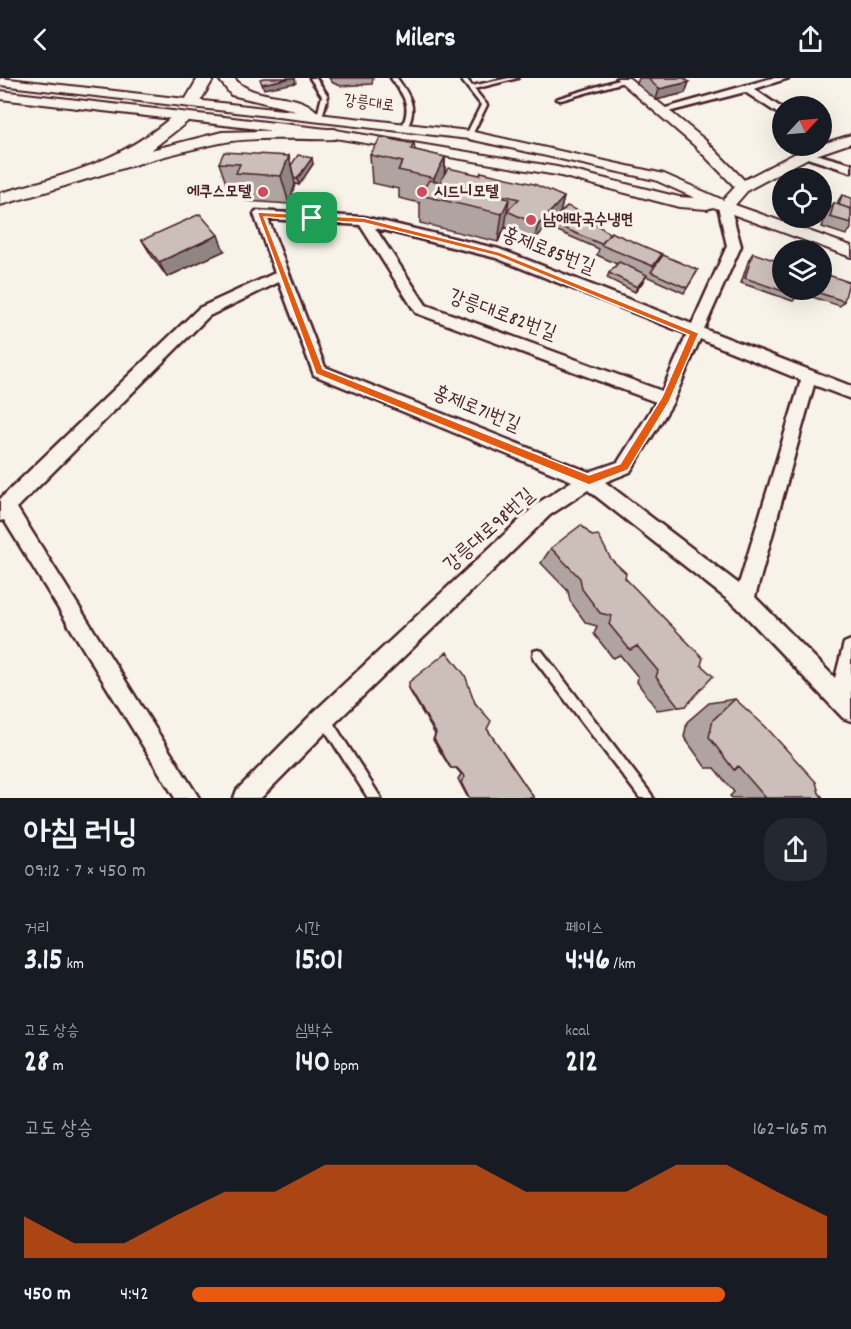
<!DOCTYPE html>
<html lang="ko">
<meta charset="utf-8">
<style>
:root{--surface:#171b24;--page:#242831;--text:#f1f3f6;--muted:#9ea1a6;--accent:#ea580c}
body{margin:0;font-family:Dekko,"Poor Story",sans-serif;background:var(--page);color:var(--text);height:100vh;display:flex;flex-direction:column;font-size:22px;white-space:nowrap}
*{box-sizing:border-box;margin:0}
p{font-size:20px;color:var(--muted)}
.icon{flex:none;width:33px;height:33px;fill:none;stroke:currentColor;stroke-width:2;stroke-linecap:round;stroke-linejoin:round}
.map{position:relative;height:720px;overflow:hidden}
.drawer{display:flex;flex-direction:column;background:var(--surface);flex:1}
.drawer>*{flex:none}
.needle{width:39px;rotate:64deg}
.buttons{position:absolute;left:772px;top:18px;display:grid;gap:12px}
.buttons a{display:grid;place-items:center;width:60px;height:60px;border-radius:50%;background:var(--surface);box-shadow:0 6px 24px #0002;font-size:30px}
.pin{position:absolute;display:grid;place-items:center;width:51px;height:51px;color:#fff;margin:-26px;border-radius:12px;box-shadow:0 3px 9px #0006}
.round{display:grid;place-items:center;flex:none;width:63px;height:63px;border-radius:24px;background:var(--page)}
.headline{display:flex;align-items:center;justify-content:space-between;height:102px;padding:0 24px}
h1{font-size:33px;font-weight:800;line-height:45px}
.metrics{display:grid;grid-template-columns:repeat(3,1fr);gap:9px;height:102px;padding:6px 24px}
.metrics div{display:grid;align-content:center}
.metrics b{font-size:30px;font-weight:800}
.metrics small{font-size:16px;font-weight:400}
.metrics p{font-size:16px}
.chart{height:168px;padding:12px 24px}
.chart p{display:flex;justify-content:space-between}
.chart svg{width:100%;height:108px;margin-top:6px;fill:var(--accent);opacity:.7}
ul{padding:0 24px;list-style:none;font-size:20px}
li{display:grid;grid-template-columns:96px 72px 1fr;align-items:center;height:45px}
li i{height:15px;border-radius:8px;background:var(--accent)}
header{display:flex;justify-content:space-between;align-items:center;height:78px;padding:0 24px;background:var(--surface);font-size:27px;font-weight:800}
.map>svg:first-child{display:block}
</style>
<header><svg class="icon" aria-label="back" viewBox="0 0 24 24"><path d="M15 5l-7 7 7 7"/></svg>Milers<svg class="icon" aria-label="share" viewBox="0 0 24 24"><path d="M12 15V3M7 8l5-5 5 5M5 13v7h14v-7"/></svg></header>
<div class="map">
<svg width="851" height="720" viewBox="0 0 851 720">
<rect width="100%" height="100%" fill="#f7f3e8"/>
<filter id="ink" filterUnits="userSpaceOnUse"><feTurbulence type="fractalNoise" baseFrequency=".0167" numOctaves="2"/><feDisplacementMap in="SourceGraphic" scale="12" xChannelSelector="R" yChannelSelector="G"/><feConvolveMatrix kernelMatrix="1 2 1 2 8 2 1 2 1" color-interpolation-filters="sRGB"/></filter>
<g filter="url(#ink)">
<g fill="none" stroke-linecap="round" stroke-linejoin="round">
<g stroke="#4a1f2b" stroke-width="5">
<path id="service" d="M310 0H316L328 18 322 39 317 38 322 18Z
M391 0H397C410 18 418 29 407 50L402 49C412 27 404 18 391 0Z
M460 0H466L472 8 509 0H518L474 11 487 27 472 57 469 59 466 57 481 27Z
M625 0 628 2 627 3 561 22 556 21Z
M538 572 542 573 651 716 653 720H640L534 581 533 577 534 573Z
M325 637 329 638 381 720H368L321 646 320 642 321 638Z"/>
</g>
<g stroke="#4a1f2b" stroke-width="5">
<path id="minor" d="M772 0H789L754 11 783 31V39L745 14 664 35 659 32Z
M805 73 851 86V94L801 78 799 76Z
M724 124 730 128 741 168 704 251 851 308V321L814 307 755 519 835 600 844 565 851 562V643L843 640 737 529 588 412 550 437 332 648 261 720H234L237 712 316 632 538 425 572 403 314 297 279 204 209 238 17 430 199 720H175L4 442 0 443V421L199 230 275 195 254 136 256 133 364 139 499 171 692 246 727 168 718 128ZM268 141 360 147 416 235 656 324 618 384 589 394 325 289ZM375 150 496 180 687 256 662 313 426 227ZM700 261 801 302 739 506 605 404 630 394 672 326Z"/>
</g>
<g stroke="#4a1f2b" stroke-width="4">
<path id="tertiary" d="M0 0 469 53 664 96 723 122 735 109 695 68 616 0H629L705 62 744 102 800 73 851 57V65L810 79 748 112 735 127 851 168V179L713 129 707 131 679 129 557 97 335 60 0 21V13L335 52 557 89 679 119 695 120 655 102 469 61 0 7Z"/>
</g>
<g stroke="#4a1f2b" stroke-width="4">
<path id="primary" d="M198 0H214L198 27H186L184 24Z
M218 0H234C255 26 300 10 320 37L312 42 290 31 231 17Z
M181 35 189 40 187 44 151 72 222 54 335 51 344 56 335 61C302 62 251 58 220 65 145 80 74 107 0 127V115C67 97 122 83 175 36Z"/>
</g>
<use href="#service" fill="#f7f3e8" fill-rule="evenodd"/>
<use href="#minor" fill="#f7f3e8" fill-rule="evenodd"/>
<use href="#tertiary" fill="#f7f3e8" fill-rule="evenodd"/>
<use href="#primary" fill="#f7f3e8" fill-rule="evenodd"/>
</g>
<path fill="#afa49f" stroke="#4a1f2b" stroke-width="1.5" d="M329 0H373L372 6 341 8 333 5Z
M639 0H684L689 4 685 15 656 22 637 6Z
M414 66 415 72 445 79V96L564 119 560 135 534 162 505 149 498 164 420 145V125L399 120V111L372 105 370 77Z
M219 85 291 86H313L299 107 295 106 289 126 246 123 243 114H229Z
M842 117 851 120V151L846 157 822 149 826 136 834 125 837 126 838 123Z
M592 144 610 156 662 176 660 181 698 192 684 215 646 198 644 202 635 214 607 200 609 195 617 186 597 177 599 171 551 150 552 145Z
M142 162 224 173 167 199 151 177Z
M753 175 797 218 793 223 741 205 749 181Z
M804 212H822L844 223 840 228 803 216Z
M551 470 611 481 625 500 686 628 657 632 637 604 638 599 620 577 613 580 594 556 597 548 586 545 570 523 568 513 541 485Z
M409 610 475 625 487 651 534 720H468L458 701 461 696 456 690H451L449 688 433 662 435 656 411 615Z
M735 621 819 715 823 720H732L730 718 734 714 714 690H706L684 659 687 644 709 625Z"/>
<path fill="#8f8682" stroke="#4a1f2b" stroke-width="1.5" d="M291 0H295L296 5 264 11 262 6Z
M689 4 685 15 656 22 659 11Z
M289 78 295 106 289 126 281 98Z
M445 79 444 107 434 120V100Z
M312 80 313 86 299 107 297 101Z
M564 119 560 135 534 162 538 147Z
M509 121 505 149 498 164 502 136Z
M218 157 224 173 167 199 159 184Z
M647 197 644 202 635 214 637 209Z"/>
<path fill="#ccbfb9" stroke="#4a1f2b" stroke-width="1.5" d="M264 0H291L262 6 260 1Z
M647 0H684L689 4 659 11Z
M381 59 414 66 411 71 445 79 434 100 398 92 403 84 370 77Z
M224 74 289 78 281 98 236 95 240 86 219 85Z
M298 77 312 80 297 101 294 100 291 86H292Z
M448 90 480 97 481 94 534 106 564 119 538 147 507 133 519 121 473 110 472 112 440 104Z
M429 102 509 121 502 136 420 117Z
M842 117 851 120V131L839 127Z
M834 125 851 131V145L830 139Z
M567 128 593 139 590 142 610 156 601 166 552 145Z
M200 136 218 157 159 184 142 162Z
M611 154 662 176 653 188 601 167Z
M753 175 783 185V212H799L797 218 745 200Z
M663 177 698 192 687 210 651 194Z
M619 184 647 197 637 209 609 195Z
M822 195 849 204 844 223 810 212H822Z
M581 447 592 458 598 457 611 481 626 495 625 500 703 580 701 587 713 598 686 628 679 629 656 599 658 593 637 568 630 572 609 546 612 538 600 535 582 511 580 500 551 470Z
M447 574 465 597 475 625 491 643 487 651 534 720H469L461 704 465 699 457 690H451L434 661 436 655 409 610V604Z
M735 621 765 648 816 704 819 715 823 720H764L765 719 738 688 734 692 709 659 713 642Z"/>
</g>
<path fill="#ea580c" stroke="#fff" stroke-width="1.5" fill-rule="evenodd" d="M257 134 364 140 499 174 699 255 669 324 628 392 589 407 316 296ZM264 139 364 145 497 178 689 257 662 319 620 386 589 397 323 291Z"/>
<g fill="#d1495b" stroke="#f7f3e8" stroke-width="2">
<circle cx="263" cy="114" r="6"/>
<circle cx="422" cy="114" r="6"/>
<circle cx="531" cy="142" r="6"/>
</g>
<g text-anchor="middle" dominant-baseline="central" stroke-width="6" stroke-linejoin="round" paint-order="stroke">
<g font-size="16" fill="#4a1f2b" stroke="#f7f3e8">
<text transform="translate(369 26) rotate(7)">강릉대로</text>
</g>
<g font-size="16" font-weight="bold" fill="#4a1f2b" stroke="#f7f3e8" text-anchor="start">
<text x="251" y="114" text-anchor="end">에쿠스모텔</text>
<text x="434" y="114">시드니모텔</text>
<text x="543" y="142">남애막국수냉면</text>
</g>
<g font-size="20" fill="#4a1f2b" stroke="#f7f3e8">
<text transform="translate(548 174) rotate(21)">홍제로85번길</text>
<text transform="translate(502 238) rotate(20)">강릉대로82번길</text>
<text transform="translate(476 332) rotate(22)">홍제로71번길</text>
<text transform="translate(490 453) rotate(-42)">강릉대로98번길</text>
</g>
</g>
</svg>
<div class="buttons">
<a><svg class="needle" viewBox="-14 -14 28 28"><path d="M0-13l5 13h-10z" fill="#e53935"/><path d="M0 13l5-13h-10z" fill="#9ea1a6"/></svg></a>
<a><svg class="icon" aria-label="locate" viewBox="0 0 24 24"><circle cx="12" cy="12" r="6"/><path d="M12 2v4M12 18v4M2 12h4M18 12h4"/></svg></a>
<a><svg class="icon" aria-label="layers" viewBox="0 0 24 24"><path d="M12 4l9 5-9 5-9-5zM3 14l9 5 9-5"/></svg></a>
</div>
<div class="pin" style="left:312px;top:140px;background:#1e9e55"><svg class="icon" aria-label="arrive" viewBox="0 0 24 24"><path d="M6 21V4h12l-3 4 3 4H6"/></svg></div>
</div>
<section class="drawer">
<div class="headline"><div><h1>아침 러닝</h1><p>09:12 · 7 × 450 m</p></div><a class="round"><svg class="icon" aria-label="share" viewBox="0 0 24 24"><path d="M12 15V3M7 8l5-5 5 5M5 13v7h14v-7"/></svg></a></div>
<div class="metrics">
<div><p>거리</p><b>3.15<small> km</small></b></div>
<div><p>시간</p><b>15:01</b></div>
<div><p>페이스</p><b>4:46<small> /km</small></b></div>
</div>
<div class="metrics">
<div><p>고도 상승</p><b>28<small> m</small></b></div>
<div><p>심박수</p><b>140<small> bpm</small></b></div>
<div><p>kcal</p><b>212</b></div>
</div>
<div class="chart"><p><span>고도 상승</span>162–165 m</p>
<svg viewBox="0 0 160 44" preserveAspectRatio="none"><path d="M0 44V27L10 38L20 38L30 27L40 17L50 17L60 6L70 6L80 6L90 6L100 17L110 17L120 17L130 6L140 6L150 17L160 27V44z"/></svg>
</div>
<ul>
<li><b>450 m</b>4:42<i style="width:84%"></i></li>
</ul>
</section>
